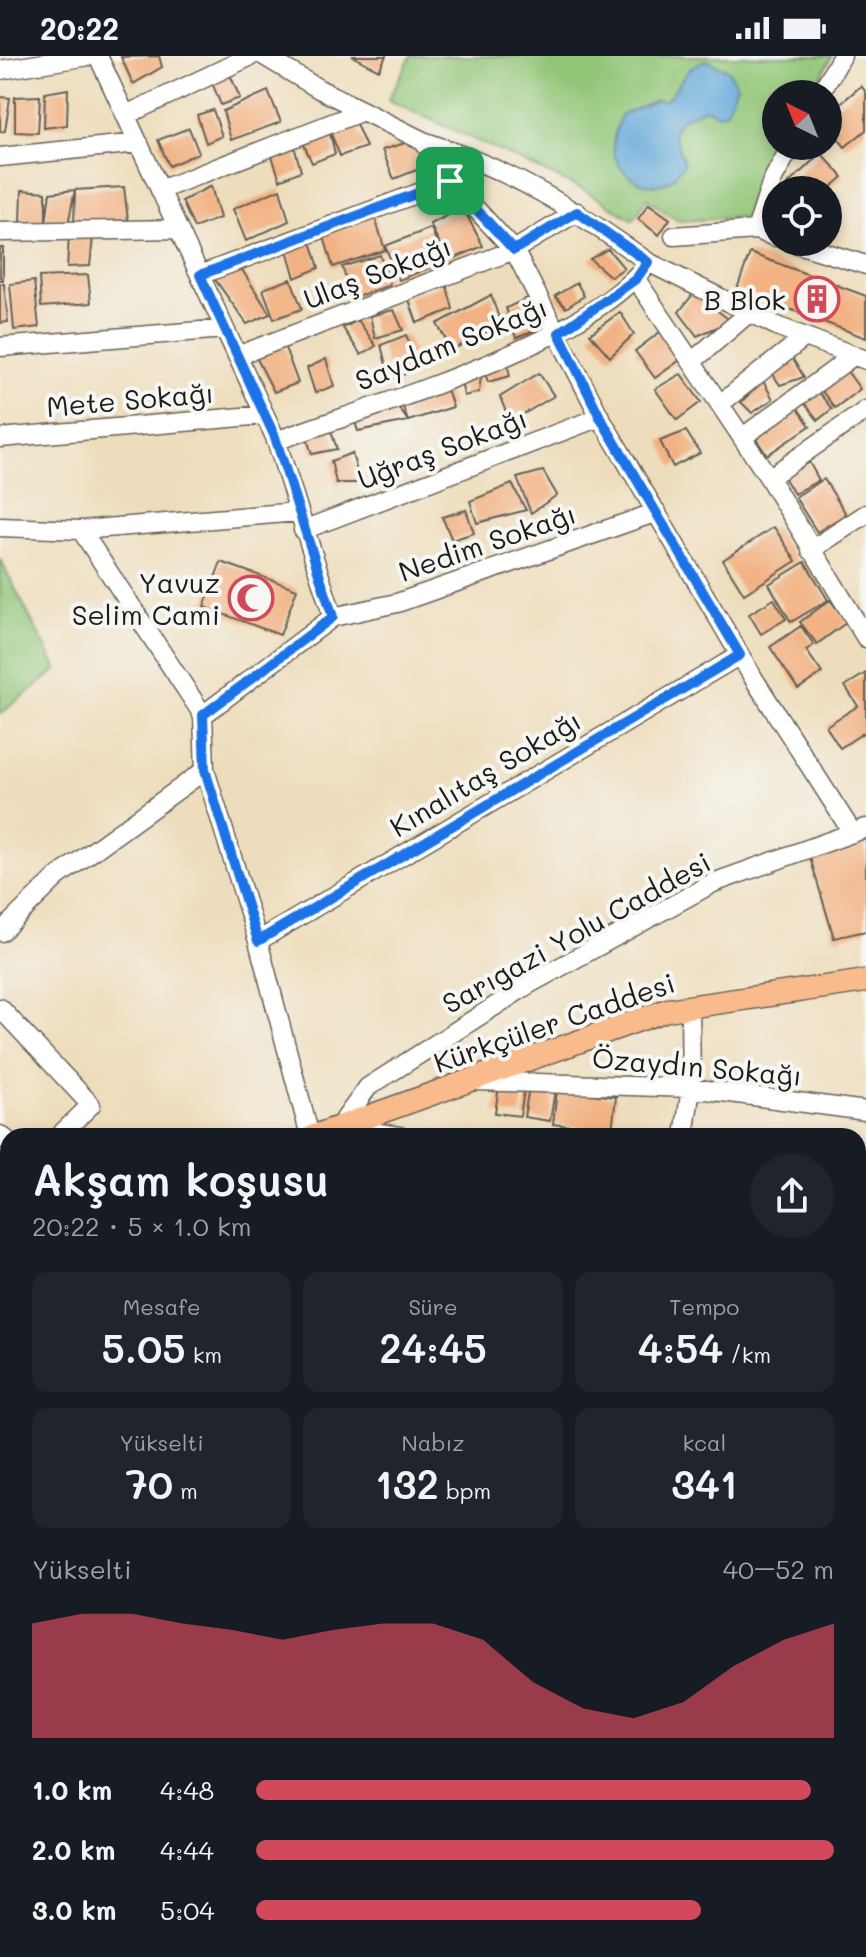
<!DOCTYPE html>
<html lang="tr">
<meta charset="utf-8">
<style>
:root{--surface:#171b24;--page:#20242c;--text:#f1f3f6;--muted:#9ea1a6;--accent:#d1495b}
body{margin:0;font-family:Mali,sans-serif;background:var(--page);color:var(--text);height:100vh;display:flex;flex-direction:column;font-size:30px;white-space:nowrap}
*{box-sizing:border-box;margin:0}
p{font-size:26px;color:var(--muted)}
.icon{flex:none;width:44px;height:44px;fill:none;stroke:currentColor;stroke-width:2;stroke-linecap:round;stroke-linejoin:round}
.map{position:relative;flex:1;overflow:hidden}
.sheet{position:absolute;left:0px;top:1072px;width:866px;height:830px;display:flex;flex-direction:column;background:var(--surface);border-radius:24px 24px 0 0;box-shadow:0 4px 12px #0003}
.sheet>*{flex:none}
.needle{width:52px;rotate:317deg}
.buttons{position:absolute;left:762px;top:24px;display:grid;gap:16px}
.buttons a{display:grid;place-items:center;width:80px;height:80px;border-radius:50%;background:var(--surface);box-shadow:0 4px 12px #0003;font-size:40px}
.pin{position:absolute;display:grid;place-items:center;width:68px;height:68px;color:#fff;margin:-34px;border-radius:16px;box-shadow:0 4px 12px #0006}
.round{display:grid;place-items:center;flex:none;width:84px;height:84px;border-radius:42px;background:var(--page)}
.headline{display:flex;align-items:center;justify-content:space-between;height:136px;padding:0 32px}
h1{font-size:44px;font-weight:600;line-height:60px}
.metrics{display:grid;grid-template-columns:repeat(3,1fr);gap:12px;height:136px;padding:8px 32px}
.metrics div{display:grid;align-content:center;border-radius:16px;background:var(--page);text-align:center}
.metrics b{font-size:40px;font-weight:600}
.metrics small{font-size:22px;font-weight:400}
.metrics p{font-size:22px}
.chart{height:224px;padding:16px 32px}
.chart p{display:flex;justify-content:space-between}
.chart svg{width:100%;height:144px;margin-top:8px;fill:var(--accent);opacity:.7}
ul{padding:0 32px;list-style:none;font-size:26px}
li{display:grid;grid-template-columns:128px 96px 1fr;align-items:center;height:60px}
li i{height:20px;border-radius:10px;background:var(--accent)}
.status{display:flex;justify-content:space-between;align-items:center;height:56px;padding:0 40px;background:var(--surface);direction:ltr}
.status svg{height:22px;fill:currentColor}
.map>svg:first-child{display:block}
</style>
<div class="status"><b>20:22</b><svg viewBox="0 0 49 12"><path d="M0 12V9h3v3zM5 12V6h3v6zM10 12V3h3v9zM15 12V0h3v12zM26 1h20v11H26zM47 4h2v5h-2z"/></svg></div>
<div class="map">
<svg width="866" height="1901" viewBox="0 0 866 1901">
<rect width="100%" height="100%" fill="#f6f6f2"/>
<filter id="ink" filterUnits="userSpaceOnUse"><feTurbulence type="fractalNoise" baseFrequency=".0125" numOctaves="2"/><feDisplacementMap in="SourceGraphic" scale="16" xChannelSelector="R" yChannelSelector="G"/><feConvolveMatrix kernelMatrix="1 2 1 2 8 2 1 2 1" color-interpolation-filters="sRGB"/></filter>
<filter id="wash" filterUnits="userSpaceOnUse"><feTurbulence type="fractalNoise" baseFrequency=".006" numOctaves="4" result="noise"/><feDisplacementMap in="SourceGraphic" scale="32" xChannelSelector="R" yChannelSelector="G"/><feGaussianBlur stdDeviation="1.8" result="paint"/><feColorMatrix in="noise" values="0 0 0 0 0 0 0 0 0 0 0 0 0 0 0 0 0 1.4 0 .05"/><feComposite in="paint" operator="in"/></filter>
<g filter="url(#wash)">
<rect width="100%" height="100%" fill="#eeddbc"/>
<path fill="#91c576" stroke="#567049" stroke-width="2" d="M411 0H832L812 38H776V90H785L748 161 678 165 647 143 633 164 586 135 388 44Z
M0 503 57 614 0 658Z
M0 1545H8V1894H429L428 1901H0Z"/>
<path fill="#62a8d8" stroke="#3f627a" stroke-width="2" d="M707 4 729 15 737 29 726 56 718 58 705 52 681 63 673 77 684 107C681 111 677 118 673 122 649 142 613 116 613 90 613 79 618 68 621 59L656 44 665 45C682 30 682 11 707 4Z"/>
<g id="blocks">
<path fill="#f2b283" d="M159 0 162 11 133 28 121 1Z
M352 0H386L379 14Z
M229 16 240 42 221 49 211 24Z
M861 30 866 36V74L845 91 828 70V58Z
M68 33 67 69 44 72 45 37Z
M268 35 281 66 231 84 223 55Z
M40 40 38 77 15 76V41Z
M0 41 10 42 5 75 0 76Z
M213 54 222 80 206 87 197 59Z
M352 59 366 91 340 100 329 73 335 98 312 107 304 89 328 68Z
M189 72 199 97 169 110 158 84Z
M412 85 429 109 394 123 382 94Z
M294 90 301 115 280 124 271 97Z
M821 97 843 121 828 134H792L787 129Z
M211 130 220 162 194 172 182 145Z
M124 131 128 164 74 169 75 134Z
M280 133 289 165 246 185 233 153Z
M22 134 46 136V166L50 137 75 134 68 168 21 166Z
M649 148 670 163 659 179 638 163Z
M463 152 483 190 448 205 430 168Z
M374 158 385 194 333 211 322 174Z
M431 172 444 206 399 224 385 190Z
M69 180 93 181 90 210 67 211Z
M310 182 319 212 295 222 286 190Z
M0 192H3V224H0Z
M608 193 624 212 611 221 590 203Z
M750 197 866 240V282L737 233Z
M380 199 390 229 353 242 342 211Z
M239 209 270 258 247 268 214 222Z
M88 219 91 247 41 251 39 221Z
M291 223 302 253 274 263 263 233Z
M34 225 39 271 14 274 10 228Z
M446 227 453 253 417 267 408 241Z
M577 227 584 240 566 252 555 240Z
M0 228H4L8 266 0 267Z
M694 237 731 265 697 280 679 256Z
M536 238 548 269 516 282 506 252Z
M491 239 501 268 452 294 437 268Z
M394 254 403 274 375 282 370 260Z
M620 256 634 278 610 301 590 278Z
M358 264 376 290 361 299 343 272Z
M660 276 680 304 655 322 635 295Z
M406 279 420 312 390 324 381 289Z
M284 289 298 327 274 336 256 301Z
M792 302 804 321 780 329 770 314Z
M326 303 334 330 315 337 307 312Z
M507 307 510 320 488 326 484 314Z
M844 311 860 333 835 352 818 330Z
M539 317 554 340 510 366 500 341Z
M681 318 701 346 677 364 655 333Z
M481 320 479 336 464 340 461 325Z
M763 325 773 343 752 357 741 346Z
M815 332 832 353 818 364 801 343Z
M447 333 453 351 408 365 401 345Z
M396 348 408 365 358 375 352 357Z
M797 351 810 370 767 399 754 380Z
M330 372 337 393 312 398 306 379Z
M686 375 700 397 673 411 660 385Z
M352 397 360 427H336L331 405Z
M809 406 819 424 794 438 784 421Z
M543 415 557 439 531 457 517 422Z
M824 423 846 458 817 476 795 441Z
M512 428 526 454 477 467 470 445Z
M466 454 474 477 452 484 442 461Z
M774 471 796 505 744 538 723 504Z
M221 506 297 533 280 579 204 551Z
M805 506 828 544 791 566 769 528Z
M774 543 786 563 761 578 749 558Z
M830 544 847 566 817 588 800 566Z
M801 570 814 589 806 594 822 617 798 633 770 591Z
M866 617V675L840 692 826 670 858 650 845 630Z
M866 777V875L834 882 809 798Z
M499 1030 524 1034 520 1060 495 1057Z
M529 1031 555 1035 550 1065 524 1061Z
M557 1034 616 1041 612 1075 553 1068Z
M858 1157 866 1158V1191L858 1190Z
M858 1336 866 1337V1368L858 1366Z
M858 1422 866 1424V1451L858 1450Z
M858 1464 866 1465 861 1489H858Z
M863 1521H866V1543H863Z
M858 1552 866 1553V1576L858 1575Z
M858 1637 866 1638V1668L858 1667Z
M866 1715V1760L858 1762V1720Z
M866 1884V1901H848L846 1894H858V1886Z
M537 1894H581V1895L560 1901H539Z
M650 1894H675L676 1901H651Z
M682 1894H732L713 1901H684Z"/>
</g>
</g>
<g filter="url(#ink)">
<use href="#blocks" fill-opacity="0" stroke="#666054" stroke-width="2"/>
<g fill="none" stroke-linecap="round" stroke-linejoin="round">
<g stroke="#666054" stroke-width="21">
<path id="minor" d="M98 0 275 381 333 561 203 659 205 714 258 885 310 1080
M264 0 319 33 423 85 450 125 514 194 600 361 754 623 852 776
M0 14 89 0
M820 38 842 0
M126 59 251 0
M0 101 139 87
M160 134 363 55
M0 176 178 173
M674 180 756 174
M776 181 756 174 772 125 791 90
M791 186 866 209
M648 206 779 271 866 304
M200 219 450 125
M636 223 769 422 866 582
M0 291 225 273
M237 300 514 194 577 156
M694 304 750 256
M720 348 805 281
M743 381 853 300
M0 382 265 359
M276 385C374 349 589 288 648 206 569 150 516 116 423 85
M769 422 866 354
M0 471 81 474 203 659
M81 474 298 456
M303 474 600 361
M811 494 866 458
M333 561 397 547 657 456
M1 876 57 821 205 714
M258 885 740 599
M0 952 91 1049 63 1076 64 1080
M475 1025 691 1032 866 1055
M0 1079 8 1085
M399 1080 339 1071 368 1031 531 927 713 827 866 772
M684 1080 691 1032 690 950
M858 1144 866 1145
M0 1157 8 1154
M858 1230 866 1231
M858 1321 866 1322
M858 1404 866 1405
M858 1497 866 1498
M858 1581 866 1582
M0 1657 8 1652
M858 1669 866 1670
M858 1708 866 1705
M0 1765 8 1766
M858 1810 866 1808
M858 1882 866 1880
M143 1901 144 1894
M327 1901 331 1894
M790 1901 815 1894"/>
</g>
<g stroke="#666054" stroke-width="25">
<path id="major" d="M314 1080 667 954 866 925
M0 1198 8 1195
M0 1277 8 1284
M0 1308 8 1314
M436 1894 437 1901
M455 1894 457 1901"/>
</g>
<use href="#minor" stroke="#fff" stroke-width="18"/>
<use href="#major" stroke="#fabb8c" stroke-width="22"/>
</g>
</g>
<g fill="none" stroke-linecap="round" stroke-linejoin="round" filter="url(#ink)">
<g stroke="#fff" stroke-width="16">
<path id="route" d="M450 125 514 194 577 156 648 206 636 223 559 277 600 361 740 599 258 885 205 714 203 659 333 561 275 381 200 219Z"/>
</g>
<use href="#route" stroke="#1a73e8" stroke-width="10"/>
</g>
<defs>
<g id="building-ring" transform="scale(2.3)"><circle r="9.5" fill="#f6f6f2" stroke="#d1495b" stroke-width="1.5"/><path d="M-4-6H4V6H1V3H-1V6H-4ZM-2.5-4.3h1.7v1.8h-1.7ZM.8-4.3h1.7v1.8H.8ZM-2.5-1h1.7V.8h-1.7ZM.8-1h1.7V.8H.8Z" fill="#d1495b"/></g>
<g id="mosque-ring" transform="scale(2.3)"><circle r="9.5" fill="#f6f6f2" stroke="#d1495b" stroke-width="1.5"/><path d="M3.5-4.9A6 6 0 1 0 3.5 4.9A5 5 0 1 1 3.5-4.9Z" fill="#d1495b"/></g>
</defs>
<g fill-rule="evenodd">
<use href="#building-ring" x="817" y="243"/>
<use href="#mosque-ring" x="251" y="542"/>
</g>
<g text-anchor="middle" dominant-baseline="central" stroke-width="8" stroke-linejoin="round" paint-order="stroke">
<g font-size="28" fill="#1c1c1c" stroke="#f6f6f2">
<text transform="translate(377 216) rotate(-21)">Ulaş Sokağı</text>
<text transform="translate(451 287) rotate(-22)">Saydam Sokağı</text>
<text transform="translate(130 343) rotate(-5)">Mete Sokağı</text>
<text transform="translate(442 392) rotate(-21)">Uğraş Sokağı</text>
<text transform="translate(487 486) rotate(-19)">Nedim Sokağı</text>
<text transform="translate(485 717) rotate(-31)">Kınalıtaş Sokağı</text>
<text transform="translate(576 876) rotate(-29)">Sarıgazi Yolu Caddesi</text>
<text transform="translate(554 966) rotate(-19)">Kürkçüler Caddesi</text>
<text transform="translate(697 1010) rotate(5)">Özaydın Sokağı</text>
</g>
<g font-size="28" fill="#1c1c1c" stroke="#f6f6f2" text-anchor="end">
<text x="786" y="243">B Blok</text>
<text x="220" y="526">Yavuz<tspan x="220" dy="32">Selim Cami</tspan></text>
</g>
</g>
</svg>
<div class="buttons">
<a><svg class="needle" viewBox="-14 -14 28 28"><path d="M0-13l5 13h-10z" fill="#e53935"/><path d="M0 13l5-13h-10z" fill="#9ea1a6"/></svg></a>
<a><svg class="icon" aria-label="locate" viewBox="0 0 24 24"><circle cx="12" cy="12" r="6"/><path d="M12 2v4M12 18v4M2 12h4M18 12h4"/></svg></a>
</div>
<div class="pin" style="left:450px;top:125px;background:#1e9e55"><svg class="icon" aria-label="arrive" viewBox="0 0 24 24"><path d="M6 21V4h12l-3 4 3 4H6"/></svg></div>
<section class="sheet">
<div class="headline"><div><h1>Akşam koşusu</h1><p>20:22 · 5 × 1.0 km</p></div><a class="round"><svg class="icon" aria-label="share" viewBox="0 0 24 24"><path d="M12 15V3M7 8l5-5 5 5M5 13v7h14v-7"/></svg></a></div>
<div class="metrics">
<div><p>Mesafe</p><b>5.05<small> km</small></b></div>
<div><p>Süre</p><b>24:45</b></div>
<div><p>Tempo</p><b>4:54<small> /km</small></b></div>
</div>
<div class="metrics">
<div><p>Yükselti</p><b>70<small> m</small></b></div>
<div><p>Nabız</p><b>132<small> bpm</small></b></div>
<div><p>kcal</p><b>341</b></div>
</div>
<div class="chart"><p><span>Yükselti</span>40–52 m</p>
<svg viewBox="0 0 160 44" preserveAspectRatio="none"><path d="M0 44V9L10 6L20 6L30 9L40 11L50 14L60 11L70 9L80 9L90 14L100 27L110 35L120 38L130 33L140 22L150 14L160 9V44z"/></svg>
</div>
<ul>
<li><b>1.0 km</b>4:48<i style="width:96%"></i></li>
<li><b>2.0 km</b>4:44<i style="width:100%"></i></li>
<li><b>3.0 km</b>5:04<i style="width:77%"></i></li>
</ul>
</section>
</div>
